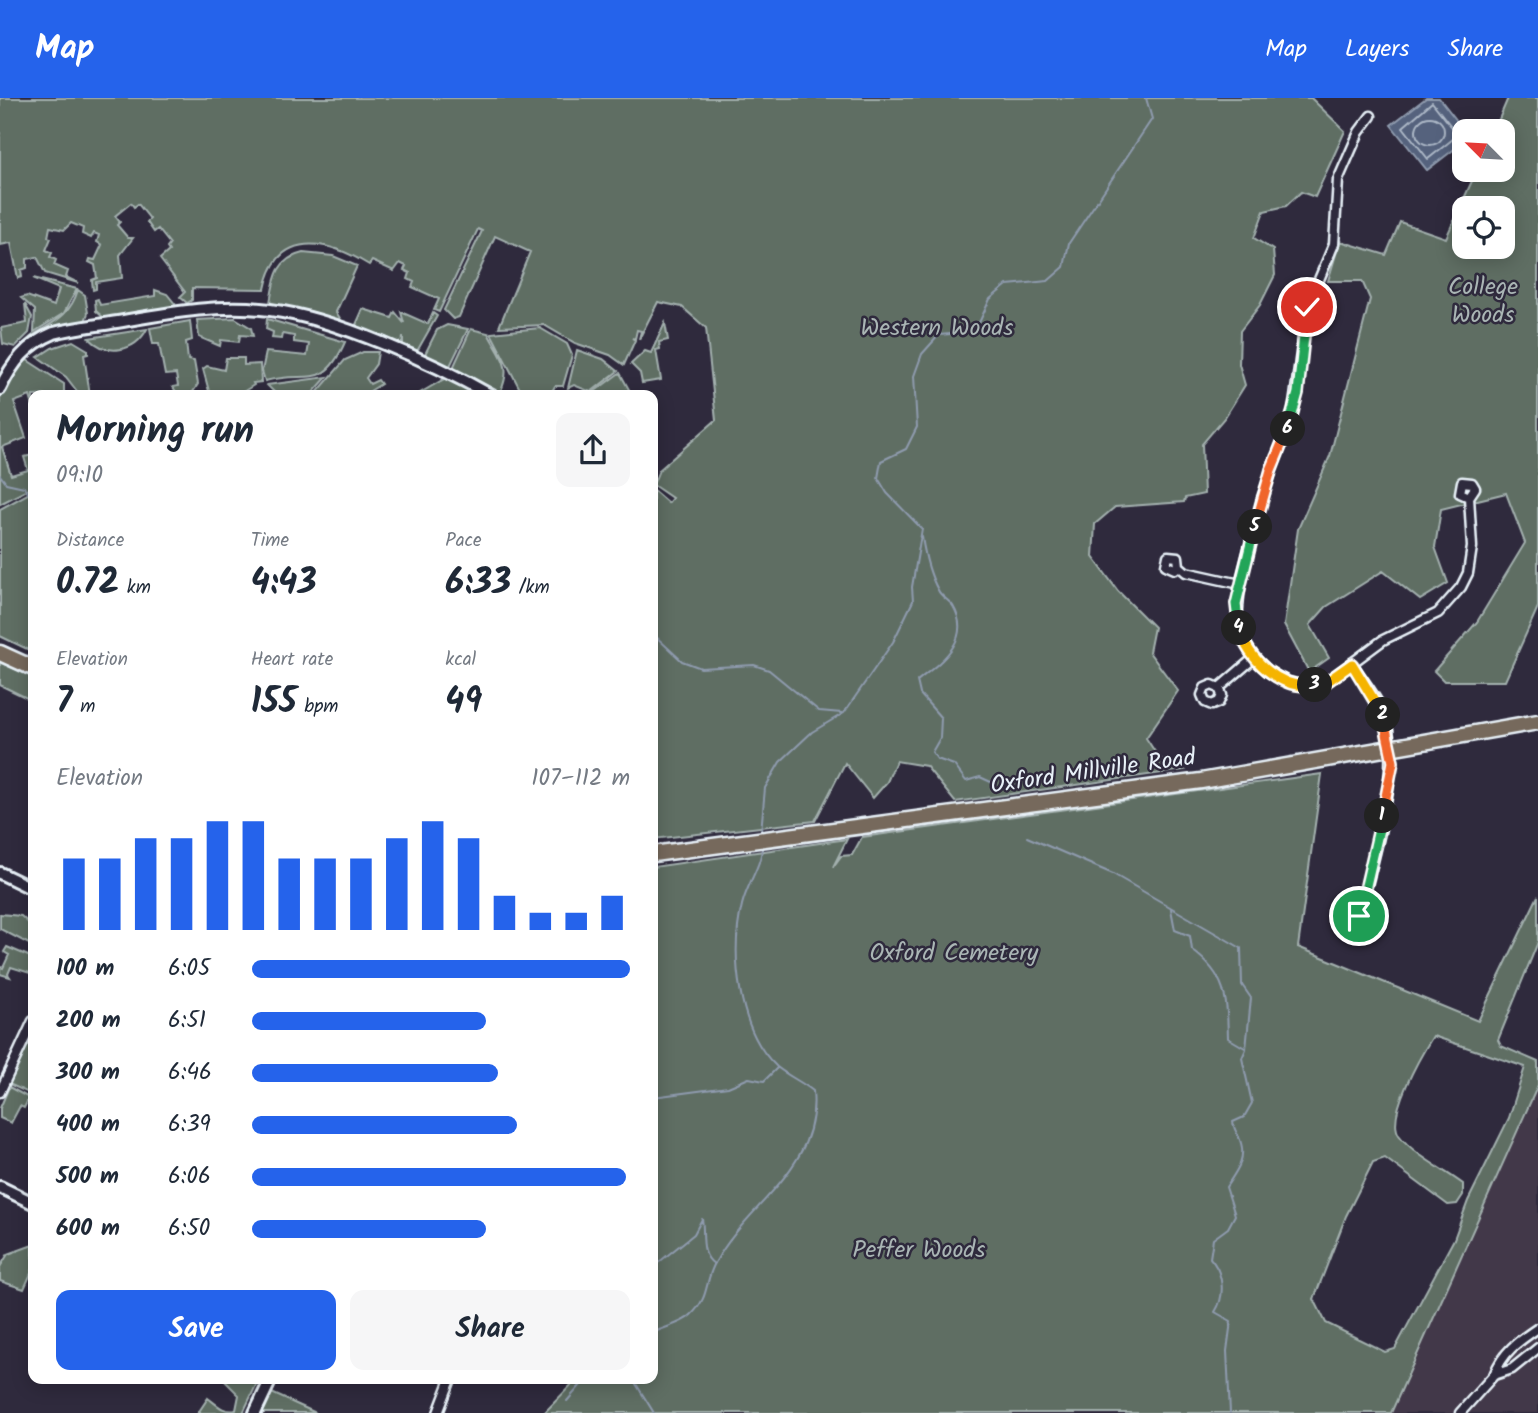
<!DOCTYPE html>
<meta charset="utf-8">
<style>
:root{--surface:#fff;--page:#f6f6f7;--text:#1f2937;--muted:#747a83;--accent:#2563eb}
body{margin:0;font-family:Kalam,sans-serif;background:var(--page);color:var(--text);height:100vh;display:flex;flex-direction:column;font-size:26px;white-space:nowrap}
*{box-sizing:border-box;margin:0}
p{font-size:23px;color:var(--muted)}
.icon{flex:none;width:38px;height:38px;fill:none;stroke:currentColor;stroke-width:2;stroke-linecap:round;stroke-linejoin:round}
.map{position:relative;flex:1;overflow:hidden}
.drawer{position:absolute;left:28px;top:292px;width:630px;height:994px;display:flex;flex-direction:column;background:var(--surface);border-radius:14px;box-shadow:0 4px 18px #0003}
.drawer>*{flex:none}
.needle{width:46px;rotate:294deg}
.tools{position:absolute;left:1452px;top:21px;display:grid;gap:14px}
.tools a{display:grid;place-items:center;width:63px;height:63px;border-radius:14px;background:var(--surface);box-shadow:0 4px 18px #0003;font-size:35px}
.pin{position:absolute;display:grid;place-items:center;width:60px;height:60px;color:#fff;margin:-30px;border:4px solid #fff;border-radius:50%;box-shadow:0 2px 7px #0007}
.km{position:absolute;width:35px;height:35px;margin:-18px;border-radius:50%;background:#222;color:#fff;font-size:19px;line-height:35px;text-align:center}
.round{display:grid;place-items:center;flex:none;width:74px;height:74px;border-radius:14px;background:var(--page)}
.summary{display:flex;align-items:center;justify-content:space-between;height:119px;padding:0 28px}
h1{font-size:38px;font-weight:700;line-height:52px}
.figures{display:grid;grid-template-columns:repeat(3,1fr);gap:10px;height:119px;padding:7px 28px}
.figures div{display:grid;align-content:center}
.figures b{font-size:35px;font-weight:700}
.figures small{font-size:19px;font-weight:400}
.figures p{font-size:19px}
.chart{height:196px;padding:14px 28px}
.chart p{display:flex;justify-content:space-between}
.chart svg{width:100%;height:126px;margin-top:7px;stroke:var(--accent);stroke-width:6}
.primary-button{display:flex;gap:14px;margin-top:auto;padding:14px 28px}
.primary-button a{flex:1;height:80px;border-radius:14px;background:var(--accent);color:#fff;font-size:28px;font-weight:700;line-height:80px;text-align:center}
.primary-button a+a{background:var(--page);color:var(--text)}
ul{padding:0 28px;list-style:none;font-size:23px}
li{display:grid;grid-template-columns:112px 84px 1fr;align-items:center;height:52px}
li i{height:18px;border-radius:9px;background:var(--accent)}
header{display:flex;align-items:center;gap:42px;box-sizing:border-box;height:98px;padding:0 35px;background:var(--accent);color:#fff}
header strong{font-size:33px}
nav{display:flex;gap:38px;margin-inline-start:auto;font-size:24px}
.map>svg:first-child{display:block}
</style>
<header>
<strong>Map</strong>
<nav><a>Map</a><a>Layers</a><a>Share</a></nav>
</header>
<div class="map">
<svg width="1538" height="1315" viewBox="0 0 1538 1315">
<rect width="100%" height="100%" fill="#2f2a3d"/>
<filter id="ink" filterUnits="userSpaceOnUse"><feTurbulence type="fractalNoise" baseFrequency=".0143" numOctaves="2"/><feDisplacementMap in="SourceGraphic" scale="14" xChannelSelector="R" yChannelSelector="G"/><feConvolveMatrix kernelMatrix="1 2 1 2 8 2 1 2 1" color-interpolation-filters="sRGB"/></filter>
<g filter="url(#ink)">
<path fill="#423848" d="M1538 987V1315H1391L1472 1135Z"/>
<path fill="#5e6e64" stroke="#a3b0ae" stroke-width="2" fill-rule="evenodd" d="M0 0H1311L1345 33 1315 99 1301 94 1286 108 1264 113 1254 140 1273 152 1275 177 1260 207 1240 233 1239 266 1245 287 1225 319 1202 346 1204 396 1185 400 1184 404 1115 409 1095 426 1093 459 1118 493 1154 529 1149 554 1178 593 1146 640 1159 660 1184 672 955 704 926 668 896 663 887 684 873 700 845 665 815 723 653 741V392L668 405 672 400 653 387 659 372 716 322 706 230 682 209 658 204 639 241 641 233 637 232 635 241 632 240 635 242 624 267 610 257 575 245 544 227 499 229 530 154 495 138 459 219 453 221 444 212 482 133 478 131 439 214 434 212 439 201 412 189 414 184 408 181 410 175 404 172 406 168 400 165 394 173 372 163 369 167C327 141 277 131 265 191L192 190V202L187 205 180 199 185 194 160 161 169 153 167 150 170 146 158 131 154 134 147 124 150 121 138 106 134 109 131 105 115 118 120 124 117 127 128 140H133L120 157 122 180 96 184V191L93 192 92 182 97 180 95 167 89 164 90 161 95 162 102 147 97 144 99 137 94 135 91 140 82 136 83 130 71 125 64 132 50 129 48 139 51 140 46 152 52 155 50 159 56 162 54 167 68 173 66 179 78 185 45 175 37 159 27 161V170L21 172 22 179 18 180 11 145 0 147Z
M1508 0H1538V509L1505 583H1444L1434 573 1477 524 1525 445 1506 395 1441 411 1435 449 1448 485 1420 502 1383 473 1326 509 1310 527 1329 560 1309 574 1284 527 1298 431 1330 358 1370 201 1362 183H1328L1340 143 1386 157 1400 124 1446 140 1477 72H1503V33H1494ZM1465 110H1503V149H1465Z
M303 155 333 158 357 168 336 214 343 225 313 214 270 205C274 181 276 161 303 155Z
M33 180 77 191 64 215 34 234 35 212 21 200 27 198 54 208 59 191Z
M78 192 85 197 88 215 85 223 19 251C38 225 66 230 78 192Z
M155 192 167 196 175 206 173 210 104 220 96 213 95 202 98 201 100 207 155 198Z
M25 206 32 219 29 235 15 249 3 246 1 230 27 225Z
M363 211 392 220 395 214 404 225 401 214 428 226 433 215 437 218 416 255 403 249V238L402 249 355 229Z
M235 220 251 230 253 238 240 237 239 244 221 242 220 248 199 239 197 222Z
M267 221 345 244C323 295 307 271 265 283L262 273 266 254 307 258 309 246 294 244V238L282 236 281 241 272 240 273 234 266 231Z
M190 223 192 242 186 244 188 262 194 263 198 286 191 297H178L173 289 178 288 176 276 165 277 159 246H153L150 230Z
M665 225 668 242 659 244 660 251 656 252 661 282 642 285 640 275 631 266 645 253 651 255Z
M447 227 468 231 449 270 424 258 437 232Z
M540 230 567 246 572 257 563 288H555L550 297H523L491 235Z
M147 231C135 254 107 259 89 240Z
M471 231 488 235C501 260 513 267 500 295L452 272Z
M73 243 88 252V256L84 257 90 297H80L66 279 38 259 52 250Z
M577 252 603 261 618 273 591 294 574 287 568 290Z
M363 254H378L376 266 366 280 370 286 378 282 381 286 370 293 372 297H315L345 262Z
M226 260H244V267L260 266 261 284 253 285 254 287 238 297H210L203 271 207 268 224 272Z
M27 262 64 286V297L33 298V308L30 298 14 304 26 340 2 349 11 377 28 372 24 359 33 357V389L0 406V301L22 263Z
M620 275 632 297H590L618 276Z
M327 279 311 297H277L267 287Z
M446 280 483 298H415Z
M33 393V554L0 538V411Z
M0 564 33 579V603L0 587Z
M1322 676 1298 849 1478 923 1538 798V844L1498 942 1501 948 1538 964V987L1391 1315H544L577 1281H653V769L847 741 833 769 841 758 852 757 862 739ZM1433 938 1525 969 1509 1020 1468 1103 1454 1141 1395 1251 1385 1254 1326 1225 1314 1201 1346 1118 1373 1064 1385 1060 1448 1107 1457 1106 1463 1097V1086C1443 1071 1414 1057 1399 1037 1386 1017 1421 957 1433 938Z
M0 816 21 818 33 829V848L0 831Z
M7 849 33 860V876L11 869 8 876 10 879 0 876V869L3 870 9 857 4 854Z
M33 935V997L9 986Z
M9 989 29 1000 24 1010 20 1008 11 1025 0 1020V1010Z
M33 1147V1171L24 1191 0 1183V1169L8 1156Z
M223 1281H259L243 1315H198L208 1300C216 1306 224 1315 236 1312L239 1297Z
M265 1292 316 1315H255Z"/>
<path fill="#54627d" stroke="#8f9bae" stroke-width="2" d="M1426 0H1439L1465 33V43L1427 72 1391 27Z"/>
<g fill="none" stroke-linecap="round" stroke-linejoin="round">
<path stroke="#adb8c7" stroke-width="2" d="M1432 4 1458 37 1428 61 1403 29Z
M1416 33a14 14 0 1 1 28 0a14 14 0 1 1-28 0Z"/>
<path stroke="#8f9bae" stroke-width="2" d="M0 377 6 385 24 389 33 402
M922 439C925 458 929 476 938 492 941 499 949 502 953 508 973 542 941 564 917 583L920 596 941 620 940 640 932 654 937 661 954 667 966 683 980 679 993 685
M653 536 682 563 701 570 754 567 769 572 819 613 842 615
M761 734 765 690 780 664 812 634 844 615 893 544 913 503 912 489 922 431 887 395 878 380 881 363 906 351 917 329 914 278 922 256 939 237 962 235 978 227 990 201 1007 187 1048 183 1064 169 1069 145 1152 21 1146 0
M1027 739 1113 776 1241 850 1242 887 1251 900 1246 951 1242 960 1252 1005 1244 1019 1233 1024C1234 1033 1239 1037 1241 1045 1246 1063 1235 1075 1226 1089L1235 1117 1228 1130 1213 1141 1210 1160C1223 1174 1226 1197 1215 1214L1231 1223 1227 1253 1230 1315
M1171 811 1175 832 1190 838 1192 852C1227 878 1227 900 1228 940L1245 950
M653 999 728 989 749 980 764 983 777 970
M653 1169 694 1136 702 1121C705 1135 699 1156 714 1166
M653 1235C664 1229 682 1226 691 1217 710 1199 704 1185 715 1165 747 1105 821 1071 813 993 802 984 788 978 777 969 738 933 730 856 742 807 747 786 763 765 762 747
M633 1281 654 1315
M567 1303 586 1281"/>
<g stroke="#e8f1f8" stroke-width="13">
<path id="street" d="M1371 18 1359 34 1338 82 1334 146 1307 210 1293 314 1262 400 1240 486 1237 522 1242 540 1254 560 1269 574 1288 584 1307 588 1325 585 1383 542 1438 515 1461 489 1468 475 1472 449 1469 399 1475 390 1472 385 1462 384 1460 395 1469 399
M1179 468 1175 471 1166 467 1168 458 1178 459 1179 468 1186 474 1240 486
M1352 566C1362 581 1374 596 1382 612 1406 667 1372 761 1359 819
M1219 590 1222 597 1219 604 1212 607 1205 604 1202 597 1205 590 1212 587 1219 590 1254 560
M0 994 33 923
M1494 1277C1503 1254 1517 1244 1538 1230
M438 1315 451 1281
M1460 1315 1494 1277 1512 1271 1538 1250"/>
</g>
<g stroke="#e8f1f8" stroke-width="16">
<path id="secondary" d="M0 291C12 265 27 246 54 235 73 230 92 228 111 225 164 216 216 205 270 212 335 220 434 265 492 298
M0 775 33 791
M0 1089 33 1105
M255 1315 271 1281"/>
</g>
<g stroke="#e8f1f8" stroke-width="19">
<path id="highway" d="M0 555 33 570
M653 756 1201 683 1538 624"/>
</g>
<use href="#street" stroke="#2f2a3d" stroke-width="8"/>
<use href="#secondary" stroke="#2f2a3d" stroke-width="10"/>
<use href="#highway" stroke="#76695c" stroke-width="14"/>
</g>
</g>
<g fill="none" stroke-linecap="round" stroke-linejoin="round" filter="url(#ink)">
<g stroke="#fff" stroke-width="14">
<path id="split-1" d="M1359 818 1382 718"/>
</g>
<g stroke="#fff" stroke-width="14">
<path id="split-2" d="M1382 718 1393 664 1383 617"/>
</g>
<g stroke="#fff" stroke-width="14">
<path id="split-3" d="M1315 587 1325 585 1352 566 1383 617"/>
</g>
<g stroke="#fff" stroke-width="14">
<path id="split-4" d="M1239 530C1248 561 1280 593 1315 587"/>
</g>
<g stroke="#fff" stroke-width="14">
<path id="split-5" d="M1239 530 1236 506 1255 429"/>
</g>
<g stroke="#fff" stroke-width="14">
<path id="split-6" d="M1255 429 1271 372 1288 331"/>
</g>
<g stroke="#fff" stroke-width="14">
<path id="split-7" d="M1288 331 1298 295 1307 209"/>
</g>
<use href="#split-1" stroke="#22a559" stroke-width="9"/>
<use href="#split-2" stroke="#f0652b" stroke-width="9"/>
<use href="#split-3" stroke="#f5b400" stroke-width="9"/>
<use href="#split-4" stroke="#f5b400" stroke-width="9"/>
<use href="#split-5" stroke="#22a559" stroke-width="9"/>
<use href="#split-6" stroke="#f0652b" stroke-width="9"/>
<use href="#split-7" stroke="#22a559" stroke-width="9"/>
</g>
<g text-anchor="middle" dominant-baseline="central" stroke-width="5" stroke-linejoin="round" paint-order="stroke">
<g font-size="24" fill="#aab6b5" stroke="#2f2a3d">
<text x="1483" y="189">College<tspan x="1483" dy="28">Woods</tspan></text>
<text x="937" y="230">Western Woods</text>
<text x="954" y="855">Oxford Cemetery</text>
<text x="919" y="1152">Peffer Woods</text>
</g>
<g font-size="24" fill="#e8f1f8" stroke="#2f2a3d">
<text transform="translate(1093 674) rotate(-8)">Oxford Millville Road</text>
</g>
</g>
</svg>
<div class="tools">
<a><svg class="needle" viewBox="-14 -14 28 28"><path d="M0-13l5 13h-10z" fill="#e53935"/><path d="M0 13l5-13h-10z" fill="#747a83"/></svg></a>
<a><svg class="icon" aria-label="locate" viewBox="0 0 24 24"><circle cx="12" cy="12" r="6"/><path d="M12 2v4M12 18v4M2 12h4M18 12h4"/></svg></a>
</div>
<div class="pin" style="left:1359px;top:818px;background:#1e9e55"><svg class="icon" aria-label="arrive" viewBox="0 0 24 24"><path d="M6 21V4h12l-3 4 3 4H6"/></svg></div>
<div class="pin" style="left:1307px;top:209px;background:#d93025"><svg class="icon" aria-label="check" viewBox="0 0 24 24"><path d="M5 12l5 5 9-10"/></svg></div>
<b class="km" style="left:1382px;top:718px">1</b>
<b class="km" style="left:1383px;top:617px">2</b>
<b class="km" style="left:1315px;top:587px">3</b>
<b class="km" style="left:1239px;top:530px">4</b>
<b class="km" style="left:1255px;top:429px">5</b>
<b class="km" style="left:1288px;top:331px">6</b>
<section class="drawer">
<div class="summary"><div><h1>Morning run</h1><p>09:10</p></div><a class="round"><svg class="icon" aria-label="share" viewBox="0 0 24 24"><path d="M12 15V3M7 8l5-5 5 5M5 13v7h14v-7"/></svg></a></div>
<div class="figures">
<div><p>Distance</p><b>0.72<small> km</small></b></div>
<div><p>Time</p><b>4:43</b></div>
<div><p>Pace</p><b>6:33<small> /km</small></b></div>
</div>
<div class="figures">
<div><p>Elevation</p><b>7<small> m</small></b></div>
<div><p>Heart rate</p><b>155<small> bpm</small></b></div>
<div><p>kcal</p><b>49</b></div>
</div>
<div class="chart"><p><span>Elevation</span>107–112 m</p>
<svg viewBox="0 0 160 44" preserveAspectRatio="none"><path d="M5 44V19M15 44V19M25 44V12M35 44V12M45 44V6M55 44V6M65 44V19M75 44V19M85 44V19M95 44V12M105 44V6M115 44V12M125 44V32M135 44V38M145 44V38M155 44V32"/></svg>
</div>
<ul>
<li><b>100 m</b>6:05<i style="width:100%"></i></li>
<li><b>200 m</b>6:51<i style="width:62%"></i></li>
<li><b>300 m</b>6:46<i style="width:65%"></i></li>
<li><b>400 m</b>6:39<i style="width:70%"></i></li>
<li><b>500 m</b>6:06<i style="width:99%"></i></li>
<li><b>600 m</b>6:50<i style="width:62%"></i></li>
</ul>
<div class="primary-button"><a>Save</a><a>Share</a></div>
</section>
</div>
